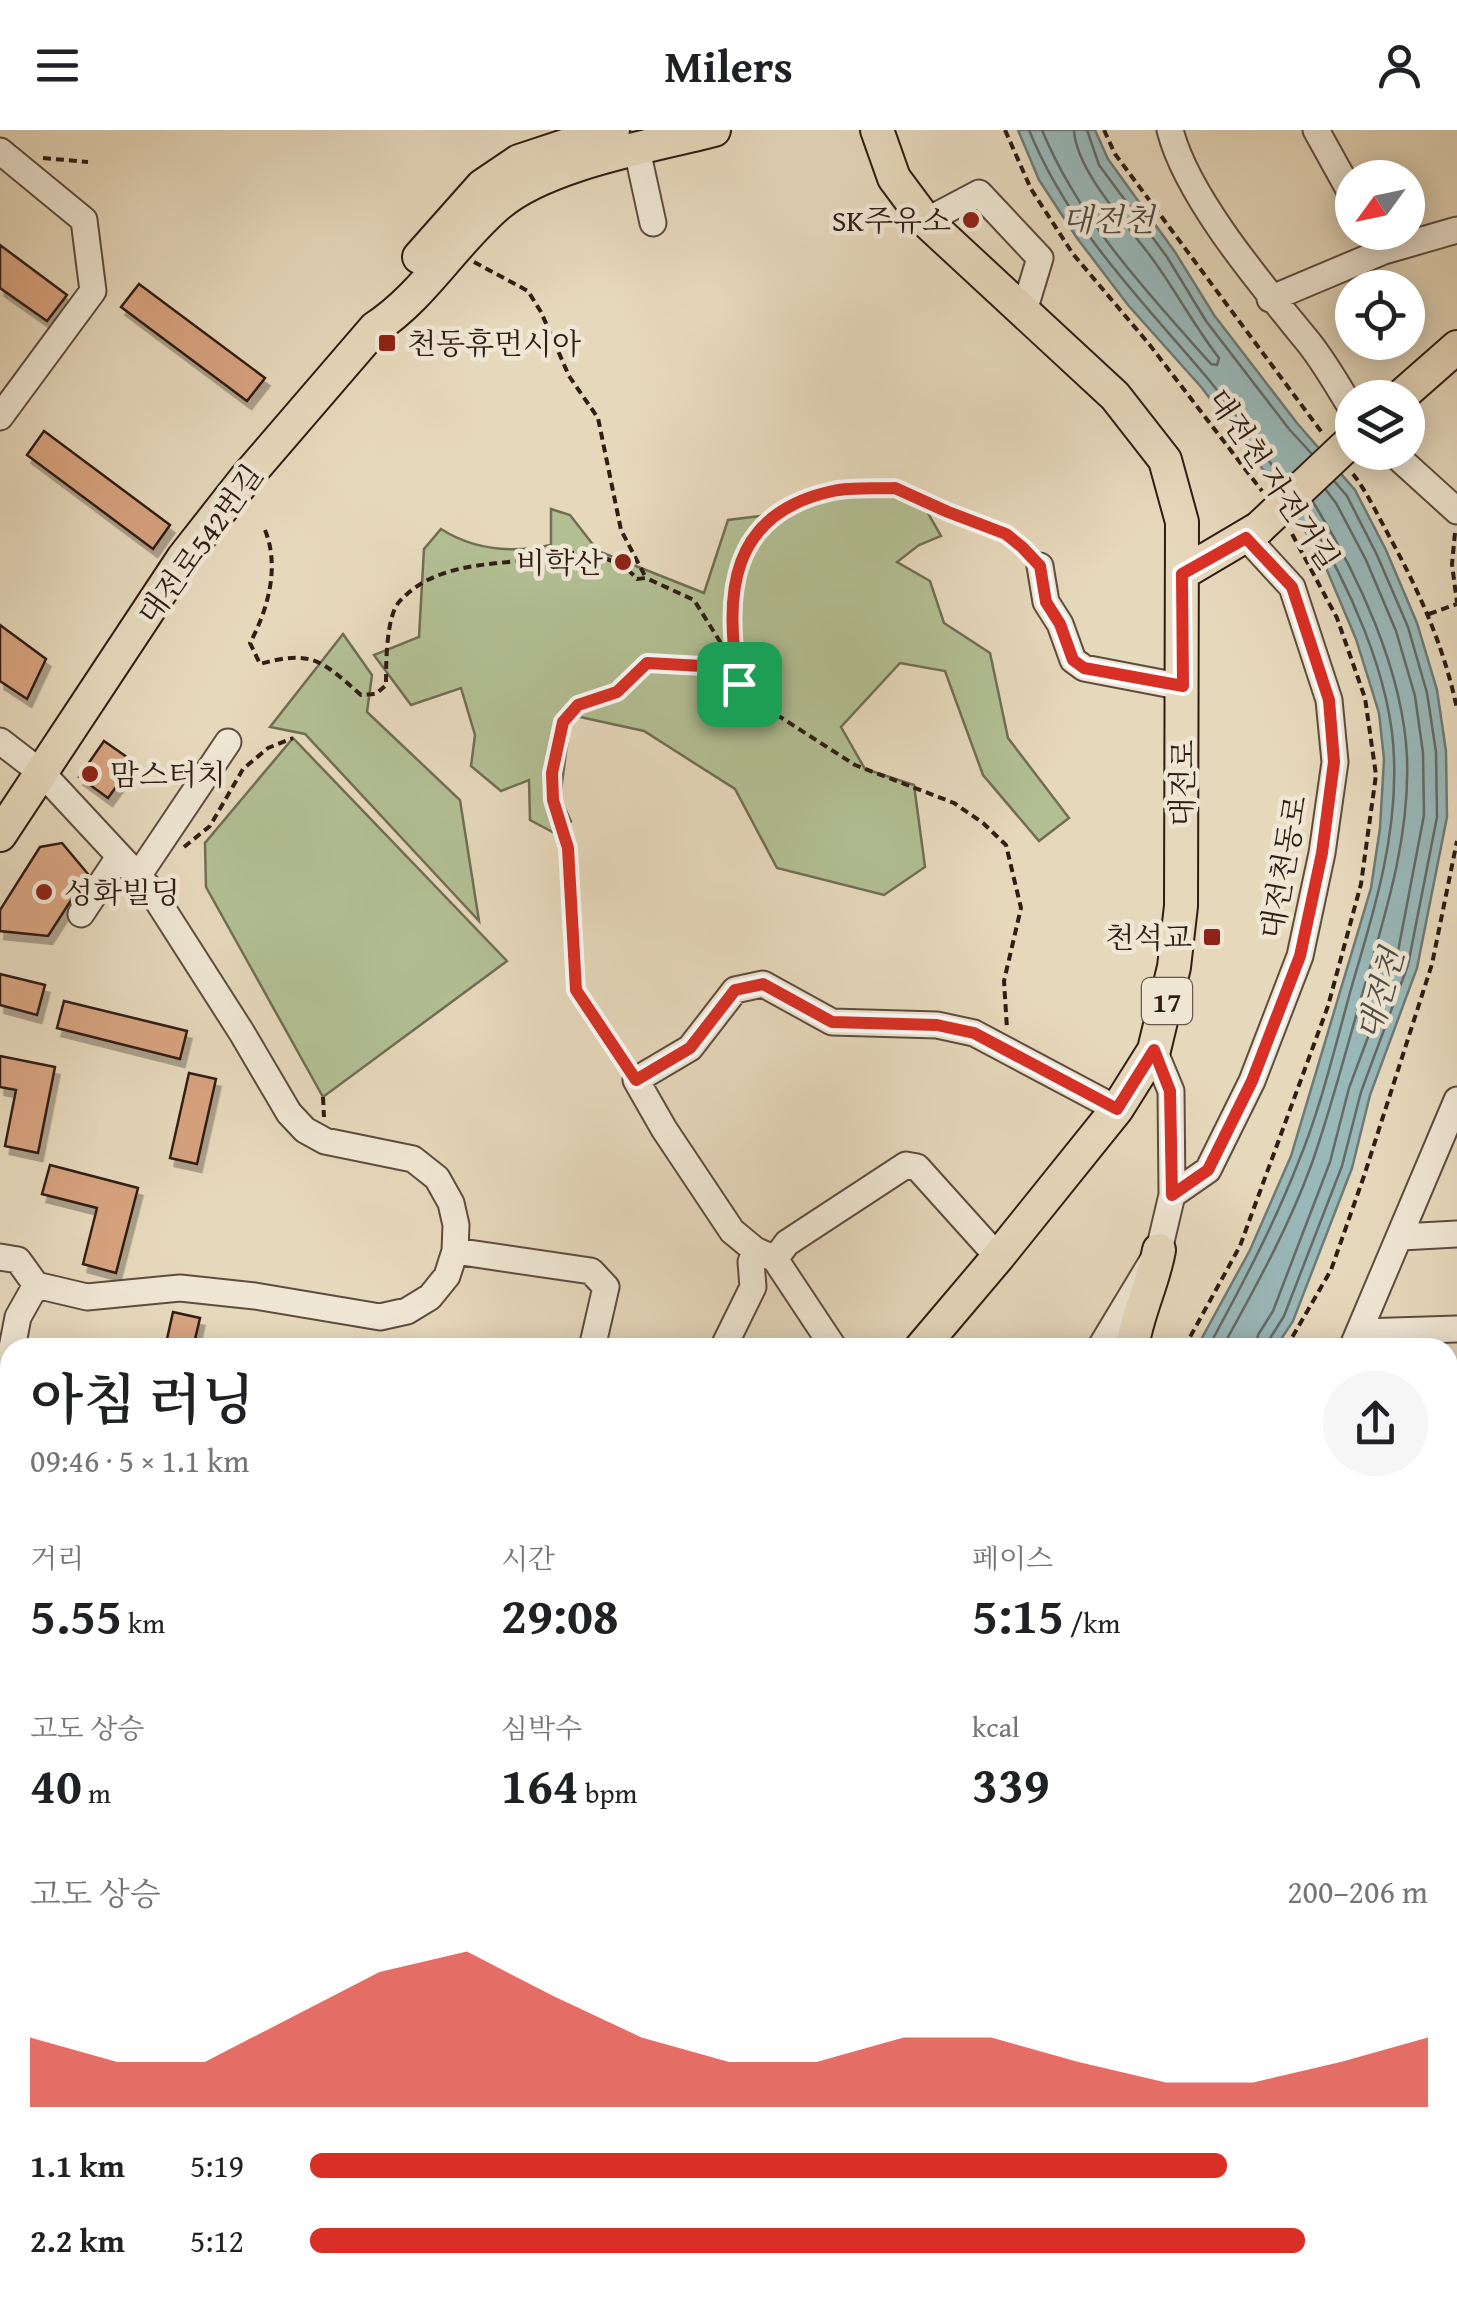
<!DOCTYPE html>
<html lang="ko">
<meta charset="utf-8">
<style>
:root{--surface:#fff;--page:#f6f6f6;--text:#202124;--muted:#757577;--accent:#d93025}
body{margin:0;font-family:"Gentium Book Plus","Noto Serif KR",serif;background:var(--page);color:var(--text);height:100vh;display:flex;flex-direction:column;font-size:38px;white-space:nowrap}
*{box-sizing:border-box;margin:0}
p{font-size:32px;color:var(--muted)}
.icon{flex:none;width:55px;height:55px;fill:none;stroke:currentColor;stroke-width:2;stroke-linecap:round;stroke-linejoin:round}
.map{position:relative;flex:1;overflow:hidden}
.details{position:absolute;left:0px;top:1208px;width:1458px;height:962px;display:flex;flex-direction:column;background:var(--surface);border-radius:30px 30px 0 0;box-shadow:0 5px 25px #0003}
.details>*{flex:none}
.needle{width:65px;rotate:237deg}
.controls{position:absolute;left:1335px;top:30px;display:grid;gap:20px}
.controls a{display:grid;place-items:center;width:90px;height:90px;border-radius:50%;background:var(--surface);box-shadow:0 5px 25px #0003;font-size:50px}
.pin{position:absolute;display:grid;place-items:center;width:85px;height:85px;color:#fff;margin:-42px;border-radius:20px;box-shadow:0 5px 15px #0006}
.round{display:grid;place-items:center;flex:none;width:105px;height:105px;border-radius:52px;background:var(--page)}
.headline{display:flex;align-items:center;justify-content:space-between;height:170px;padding:0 30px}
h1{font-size:55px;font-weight:600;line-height:75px}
.metrics{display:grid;grid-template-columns:repeat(3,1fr);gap:15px;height:170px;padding:10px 30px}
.metrics div{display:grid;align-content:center}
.metrics b{font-size:50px;font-weight:600}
.metrics small{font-size:28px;font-weight:400}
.metrics p{font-size:28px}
.chart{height:280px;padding:20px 30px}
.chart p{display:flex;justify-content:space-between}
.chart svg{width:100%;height:180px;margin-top:10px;fill:var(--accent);opacity:.7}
ul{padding:0 30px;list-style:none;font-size:32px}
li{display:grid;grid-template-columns:160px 120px 1fr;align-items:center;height:75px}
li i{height:25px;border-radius:12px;background:var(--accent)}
header{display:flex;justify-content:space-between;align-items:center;height:130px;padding:0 30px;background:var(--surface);font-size:45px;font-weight:600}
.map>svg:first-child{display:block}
</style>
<header><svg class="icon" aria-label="menu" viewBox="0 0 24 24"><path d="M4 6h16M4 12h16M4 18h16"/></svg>Milers<svg class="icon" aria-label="person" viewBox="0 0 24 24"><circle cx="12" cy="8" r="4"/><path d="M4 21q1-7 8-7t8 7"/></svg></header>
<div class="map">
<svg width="1457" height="2169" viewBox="0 0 1457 2169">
<defs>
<filter id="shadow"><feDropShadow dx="4.5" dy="8" stdDeviation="0" flood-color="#0004"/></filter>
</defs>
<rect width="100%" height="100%" fill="#e6d8bb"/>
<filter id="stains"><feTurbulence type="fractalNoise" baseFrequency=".002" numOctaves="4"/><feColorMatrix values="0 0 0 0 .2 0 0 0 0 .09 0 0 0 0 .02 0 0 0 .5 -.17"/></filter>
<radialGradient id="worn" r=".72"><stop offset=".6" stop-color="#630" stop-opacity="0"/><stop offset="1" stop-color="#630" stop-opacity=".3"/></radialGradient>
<path fill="#b2bf93" stroke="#716e54" stroke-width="2.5" d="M846 352 921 371 941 406 919 415 897 432 930 451 944 493 990 523 1008 608 1069 688 1039 711 983 645 945 541 900 533 841 597 865 639 914 655 925 737 884 765 777 738 735 659 644 601 571 585 560 668 571 691 560 706 530 690 529 650 501 661 471 636 475 605 461 558 411 575 374 525 419 507 424 419 441 399C474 420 513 423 551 415V379L570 385 598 421 704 463 728 390 760 386Z
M343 504 372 545 367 582 460 670 479 791 305 604 270 597Z
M293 608 507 831 323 967 206 757 205 713Z"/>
<path fill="#99b8b8" stroke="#6f7a76" stroke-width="2.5" d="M1018 0H1095L1108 29 1175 122 1214 185 1297 293 1355 360 1386 420 1417 493 1437 560 1446 621 1447 687 1417 838 1370 965 1352 1038 1293 1191 1276 1217H1197L1250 1120 1291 1026 1371 758 1380 698 1384 629 1379 583 1356 509 1321 426 1285 369 1202 258 1128 175 1077 108 1039 50Z"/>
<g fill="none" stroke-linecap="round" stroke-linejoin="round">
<path stroke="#646a66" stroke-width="2.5" d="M1029 0C1070 100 1141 169 1209 250 1235 282 1258 317 1283 350
M1042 0C1079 90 1147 162 1211 234L1217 235 1219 228C1195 197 1177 163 1154 131 1130 97 1076 42 1074 0
M1087 0 1099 35 1167 127 1206 191 1289 299 1311 323
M1208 1218C1241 1157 1273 1097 1298 1033 1322 975 1336 912 1353 852 1375 778 1397 706 1394 629 1392 547 1347 450 1304 381
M1222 1218C1255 1158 1289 1097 1312 1033 1332 976 1347 916 1364 858 1386 782 1410 707 1407 627 1403 541 1358 444 1313 372
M1256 1218 1258 1205 1273 1181 1330 1032 1349 958 1396 832 1424 685 1423 623 1415 566 1396 501 1366 430 1336 373 1326 360
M1268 1218 1269 1210 1284 1186 1342 1036 1361 962 1408 835 1437 687 1436 622 1427 563 1408 497 1377 425 1347 366 1335 352"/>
</g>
<path fill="#d7a37f" stroke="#301d14" stroke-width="2.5" filter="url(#shadow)" d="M0 115 67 165 47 191 0 158Z
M139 154 265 248 247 271 121 177Z
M44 301 170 395 153 419 27 325Z
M0 495 46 529 27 569 0 551Z
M104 611 134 632 108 668 79 647Z
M62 713 88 744 48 806 0 801V780L40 717Z
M0 844 45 855 37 885 0 875Z
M64 871 187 901 180 929 57 898Z
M0 926 55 937 38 1023 5 1016 16 960 0 957Z
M189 943 216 949 197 1034 170 1028Z
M50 1035 138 1058 116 1143 83 1134 97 1078 42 1064Z
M173 1182 200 1188 193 1218H165Z
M0 2052 10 2066V2115L0 2101Z"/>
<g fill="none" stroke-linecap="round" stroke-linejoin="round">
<g stroke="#5e4c3e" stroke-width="29">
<path id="minor" d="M1170 0C1187 67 1261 154 1305 208 1323 229 1337 255 1352 279
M1316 0 1352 65
M637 20 653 93
M0 21 84 90 93 161 0 287
M926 91 979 63 1040 128 1024 181
M1270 169 1384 121 1457 100
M1392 322 1457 381
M1040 436 1046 472 1060 494 1073 530 1084 538 1183 557
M0 611 43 644 150 759 242 903 289 983 305 1000 325 1011 413 1029 437 1048 451 1073 456 1095 455 1121 447 1146 430 1167 407 1181 380 1187 255 1166 180 1158 87 1167 36 1155 18 1130 0 1127
M138 746 228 612
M81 784 119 727
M1172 1065 1208 1040 1252 951 1300 826 1322 723 1335 632 1329 570 1292 457 1246 407
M1401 1107 1457 1104
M455 1121 591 1141 606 1157 592 1218
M775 1129 787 1113 906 1035 917 1037 998 1127
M1361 1202 1457 1199
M12 1218 18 1187 36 1155
M723 1218 753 1157 751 1132 755 1120
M834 1218 775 1129 755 1120 732 1101 664 999 636 950 690 918 735 860 763 854 832 892 937 895 974 903 1117 979
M1100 1218 1159 1120 1172 1065 1171 961 1154 920
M1352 1218 1457 970
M10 1230 3 1266 10 1275
M1448 1308 1457 1313
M0 1313 10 1317
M1448 1438 1457 1443
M0 1444 10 1443
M1448 1578 1457 1583
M1448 1718 1457 1704
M0 1735 10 1749
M1448 1837 1457 1843
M0 1863 10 1855
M1448 2025 1457 2031
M0 2140 10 2149
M1448 2144 1457 2129
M21 2160 31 2169
M253 2160 264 2169
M647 2160 658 2169
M825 2160 841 2169
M1200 2160 1214 2169
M1374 2160 1388 2169
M298 2169 306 2160
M589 2169 598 2160
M796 2169 803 2160
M1126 2169 1133 2160
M1432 2169 1438 2160"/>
</g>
<g stroke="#301d14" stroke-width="36">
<path id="major" d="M877 0 894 48 926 91 1115 266 1165 330 1182 392 1181 776 1174 837 1154 920 1117 979 998 1127 921 1218
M419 127 482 56 519 31 613 0
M1399 268 1457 217
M1183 443 1259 398
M0 705 183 428 245 349 375 198C424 166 454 112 499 74 548 33 652 16 714 0
M1132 1218C1137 1183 1153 1154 1159 1120
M0 1599 10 1597
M107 2169 115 2160
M379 2169 387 2160"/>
</g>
<path stroke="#301d14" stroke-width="4" stroke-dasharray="8 5" stroke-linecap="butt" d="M1005 0 1031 59 1073 124 1149 214 1262 361
M1104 0 1115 24 1323 304
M43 28 88 32
M474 132 528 161 541 182 569 246 598 288 621 400 646 448
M1353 344C1367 362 1377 384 1388 404 1419 461 1444 516 1457 579
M265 400C280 437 268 479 250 513L260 534C313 519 323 532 361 565L376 564 386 555C386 535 386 487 399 472 432 435 483 435 529 430 539 429 549 424 559 423 586 421 620 428 637 449L646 448 694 470 724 518 739 555
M1455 403 1452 434 1457 473
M1429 484 1457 474
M737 545 730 505 732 467 744 425 757 401 784 376 833 361 895 358 1006 404 1025 420
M184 717 210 696 243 639 268 618 293 608
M625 934 576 860 569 719 553 671 552 643 563 593 577 575 617 562 647 533 702 536 739 555 774 583 855 635 954 673 983 693 1006 715 1021 778 1004 851 1007 899
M323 967 324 987
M1184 1218 1240 1116 1328 876 1361 754 1376 645 1365 568 1337 488 1291 402
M1286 1218 1331 1140 1364 1046 1432 834 1457 711
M330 2169 338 2160
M490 2169 498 2160"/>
<use href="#minor" stroke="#efe6d3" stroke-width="25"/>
<use href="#major" stroke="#e6d8bb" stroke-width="32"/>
<g stroke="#301d14" stroke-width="36" stroke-linecap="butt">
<path id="major-bridge" d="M1259 398 1350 312"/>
</g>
<use href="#major-bridge" stroke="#e6d8bb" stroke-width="32"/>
</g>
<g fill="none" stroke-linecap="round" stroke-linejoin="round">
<g stroke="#fff" stroke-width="20">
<path id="route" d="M895 358 948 382 1006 404 1022 417 1040 436 1046 472 1060 494 1073 530 1084 538 1183 556 1182 444 1246 408 1292 457 1329 570 1334 632 1322 723 1300 826 1252 951 1208 1040 1172 1065 1170 961 1154 920 1117 979 974 903 937 895 832 892 763 854 735 860 690 918 636 950 576 860 568 718 553 670 552 643 563 592 578 575 617 562 647 533 702 536 739 554C723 465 729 383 833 361 852 357 875 359 895 358Z"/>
</g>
<use href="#route" stroke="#d93025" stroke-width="12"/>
</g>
<g fill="#8f2418" stroke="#efe6d3" stroke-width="4">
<circle cx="971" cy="90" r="10"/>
<rect x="377" y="203" width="20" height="20" rx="5"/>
<circle cx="623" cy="432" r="10"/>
<circle cx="90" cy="644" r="10"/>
<circle cx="44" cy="762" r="10"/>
<rect x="1202" y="797" width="20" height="20" rx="5"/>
</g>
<g text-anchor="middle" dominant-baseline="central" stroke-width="9" stroke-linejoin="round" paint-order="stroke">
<rect fill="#efe6d3" stroke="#69594d" stroke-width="2.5" x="1142" y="848" width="50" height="46" rx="8"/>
<g font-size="28" font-weight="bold" fill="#301d14">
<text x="1167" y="871">17</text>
</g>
<g font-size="30" fill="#301d14" stroke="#efe6d3" text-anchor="end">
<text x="951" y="90">SK주유소</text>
<text x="407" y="213" text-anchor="start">천동휴먼시아</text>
<text x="603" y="432">비학산</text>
<text x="110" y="644" text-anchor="start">맘스터치</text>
<text x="64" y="762" text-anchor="start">성화빌딩</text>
<text x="1192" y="807">천석교</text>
</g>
<g font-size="30" fill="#301d14" stroke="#efe6d3">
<text transform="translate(1274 349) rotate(56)">대전천 자전거길</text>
<text transform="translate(200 414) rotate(-54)">대전로542번길</text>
<text transform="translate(1182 653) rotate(-89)">대전로</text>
<text transform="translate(1283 737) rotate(-80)">대전천동로</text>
</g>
<g font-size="32" font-style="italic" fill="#504c45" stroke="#efe6d3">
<text x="1108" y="89">대전천</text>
<text transform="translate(1380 864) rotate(-74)">대전천</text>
</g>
</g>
<rect width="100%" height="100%" filter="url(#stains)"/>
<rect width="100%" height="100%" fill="url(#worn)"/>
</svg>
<div class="controls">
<a><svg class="needle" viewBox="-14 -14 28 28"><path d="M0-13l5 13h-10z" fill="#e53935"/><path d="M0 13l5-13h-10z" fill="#757577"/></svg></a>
<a><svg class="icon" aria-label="locate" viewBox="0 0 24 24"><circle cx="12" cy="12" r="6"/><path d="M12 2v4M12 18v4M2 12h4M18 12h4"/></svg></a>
<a><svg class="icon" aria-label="layers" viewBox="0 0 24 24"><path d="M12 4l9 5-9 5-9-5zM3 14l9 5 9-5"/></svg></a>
</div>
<div class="pin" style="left:739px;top:554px;background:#1e9e55"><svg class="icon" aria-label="arrive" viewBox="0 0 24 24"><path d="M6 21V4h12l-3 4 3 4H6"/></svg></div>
<section class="details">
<div class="headline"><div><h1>아침 러닝</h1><p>09:46 · 5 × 1.1 km</p></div><a class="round"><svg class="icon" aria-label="share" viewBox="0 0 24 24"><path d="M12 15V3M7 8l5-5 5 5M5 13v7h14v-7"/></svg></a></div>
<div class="metrics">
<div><p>거리</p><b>5.55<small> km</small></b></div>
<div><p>시간</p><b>29:08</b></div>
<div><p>페이스</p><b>5:15<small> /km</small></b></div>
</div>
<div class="metrics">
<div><p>고도 상승</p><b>40<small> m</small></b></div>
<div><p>심박수</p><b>164<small> bpm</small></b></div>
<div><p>kcal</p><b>339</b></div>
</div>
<div class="chart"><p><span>고도 상승</span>200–206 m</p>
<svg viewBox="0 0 160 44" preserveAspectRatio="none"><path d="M0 44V27L10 33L20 33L30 22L40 11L50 6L60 17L70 27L80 33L90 33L100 27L110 27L120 33L130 38L140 38L150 33L160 27V44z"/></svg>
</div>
<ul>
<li><b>1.1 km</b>5:19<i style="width:82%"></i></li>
<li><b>2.2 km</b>5:12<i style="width:89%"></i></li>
</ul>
</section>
</div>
